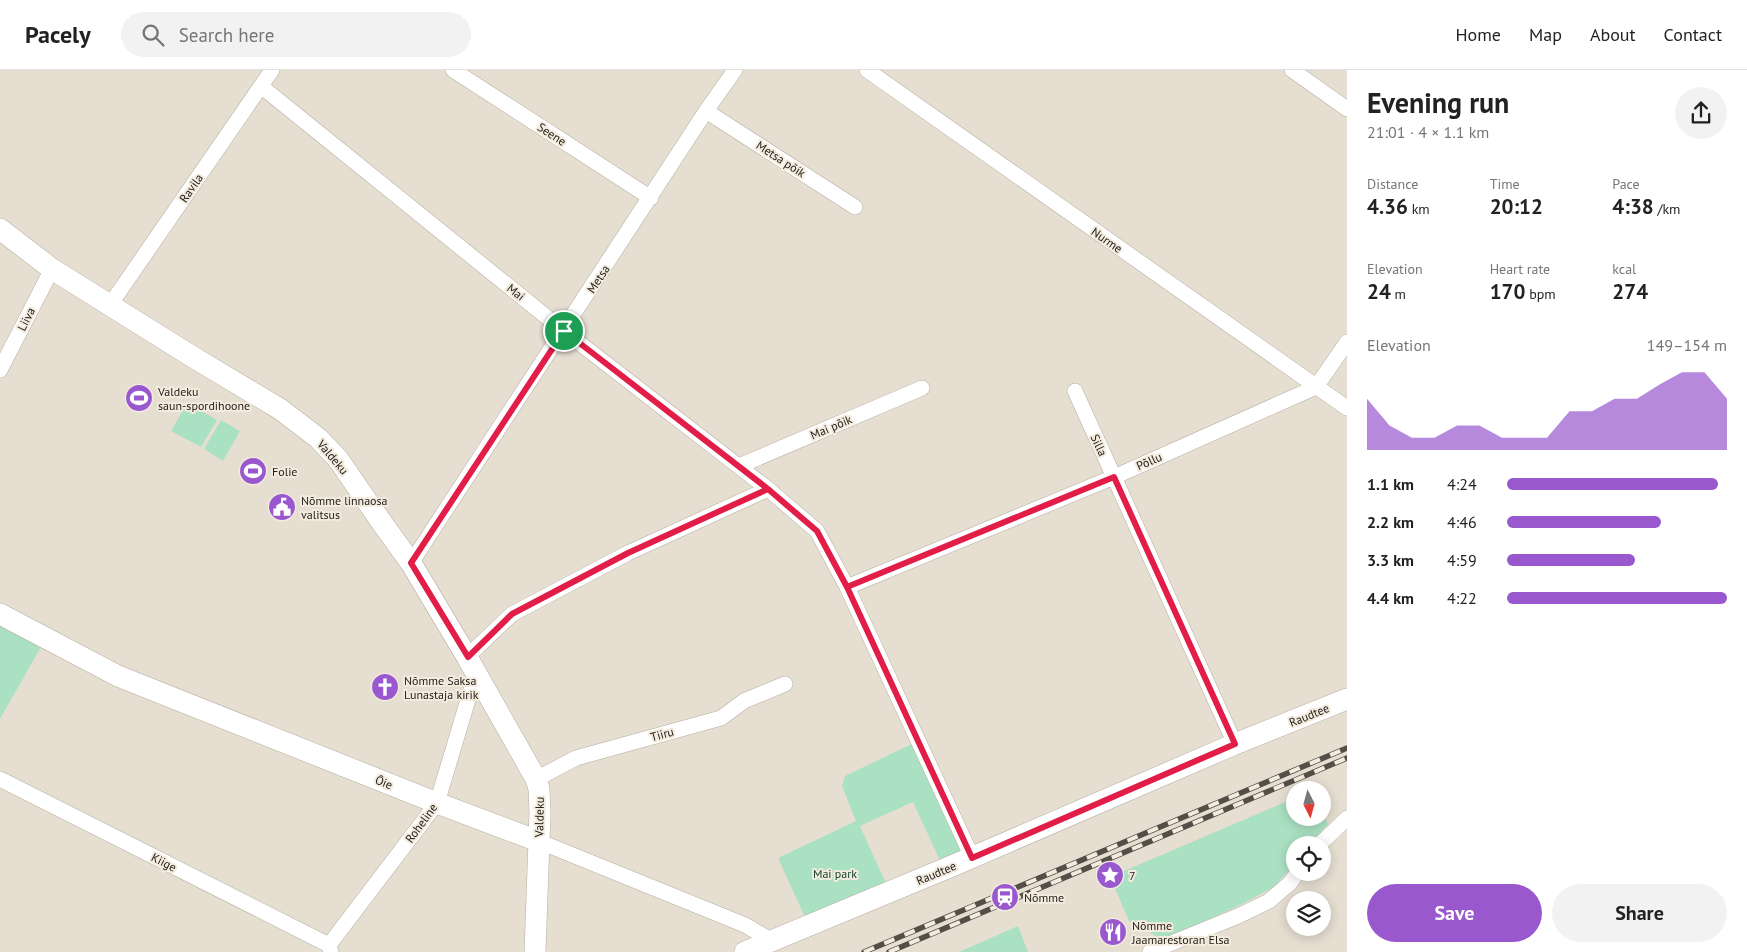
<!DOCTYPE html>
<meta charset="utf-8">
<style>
:root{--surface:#fff;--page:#f2f2f2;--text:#222;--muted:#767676;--line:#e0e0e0;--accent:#9958ce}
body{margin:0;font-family:"PT Sans",sans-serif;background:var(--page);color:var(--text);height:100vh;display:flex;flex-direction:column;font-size:19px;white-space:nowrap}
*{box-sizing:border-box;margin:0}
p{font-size:16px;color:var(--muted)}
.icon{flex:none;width:28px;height:28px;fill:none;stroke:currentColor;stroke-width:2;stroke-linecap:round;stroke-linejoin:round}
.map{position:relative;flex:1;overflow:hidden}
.drawer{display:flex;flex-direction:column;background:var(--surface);width:400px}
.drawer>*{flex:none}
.needle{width:32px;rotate:174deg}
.fabs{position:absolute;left:1286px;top:711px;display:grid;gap:10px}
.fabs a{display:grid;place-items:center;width:45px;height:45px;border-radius:50%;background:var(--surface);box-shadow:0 2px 12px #0003;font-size:25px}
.pin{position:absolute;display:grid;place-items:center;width:42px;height:42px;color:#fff;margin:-21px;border:2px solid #fff;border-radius:50%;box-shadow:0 1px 5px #0007}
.round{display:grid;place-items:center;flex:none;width:52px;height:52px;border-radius:26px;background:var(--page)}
.overview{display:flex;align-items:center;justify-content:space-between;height:85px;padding:0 20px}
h1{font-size:28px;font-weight:800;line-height:38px}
.figures{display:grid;grid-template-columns:repeat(3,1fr);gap:8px;height:85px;padding:5px 20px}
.figures div{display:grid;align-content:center}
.figures b{font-size:21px;font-weight:800}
.figures small{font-size:14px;font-weight:400}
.figures p{font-size:14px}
.chart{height:140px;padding:10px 20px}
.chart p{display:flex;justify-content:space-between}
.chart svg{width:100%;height:90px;margin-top:5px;fill:var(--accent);opacity:.7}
.action{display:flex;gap:10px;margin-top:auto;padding:10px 20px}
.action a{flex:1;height:58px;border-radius:30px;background:var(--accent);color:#fff;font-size:20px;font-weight:800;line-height:58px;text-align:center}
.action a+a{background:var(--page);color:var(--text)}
ul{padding:0 20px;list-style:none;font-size:16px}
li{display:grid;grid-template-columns:80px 60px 1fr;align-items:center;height:38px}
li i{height:12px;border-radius:6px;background:var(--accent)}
header{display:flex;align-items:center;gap:30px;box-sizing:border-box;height:70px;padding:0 25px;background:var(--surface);border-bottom:1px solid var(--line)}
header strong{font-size:24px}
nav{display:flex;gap:28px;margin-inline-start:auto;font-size:18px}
.search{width:350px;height:45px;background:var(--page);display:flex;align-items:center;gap:12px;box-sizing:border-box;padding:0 18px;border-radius:28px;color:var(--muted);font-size:19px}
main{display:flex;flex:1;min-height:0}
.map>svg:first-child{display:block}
</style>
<header>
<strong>Pacely</strong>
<div class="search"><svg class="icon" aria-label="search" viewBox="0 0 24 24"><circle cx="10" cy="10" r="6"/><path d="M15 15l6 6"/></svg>Search here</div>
<nav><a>Home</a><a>Map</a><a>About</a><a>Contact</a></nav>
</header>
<main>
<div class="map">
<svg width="1347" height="882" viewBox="0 0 1347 882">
<rect width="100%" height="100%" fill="#e6ded1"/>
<path fill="#abe1c3" d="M187 333 217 350 201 377 171 361Z
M221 350 240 361 223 391 204 379Z
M0 544 46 568 0 649Z
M918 671 972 787 944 799 913 732 860 756 890 822 809 856 778 788 856 751 842 716 845 706Z
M1295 728V748H1322L1323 743 1328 754 1310 775H1295V793L1274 817 1240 835 1163 870 1129 851 1110 807Z
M1018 856 1028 882H959Z"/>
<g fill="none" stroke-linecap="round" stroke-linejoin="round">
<g stroke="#b6aea1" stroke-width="16">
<path id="street" d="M453 0 651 128
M867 0 1347 338
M1292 0 1347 39
M262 17 564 261 768 419 817 461 847 517 972 787
M706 41 855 137
M110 235 272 0
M0 300 52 199
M1075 321 1235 674
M739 396 922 318
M411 493 706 41 735 0
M847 517 1114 407 1316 317 1347 272
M467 587 512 544 628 483 768 419
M0 709 329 875
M536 709 576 688 721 648 744 631 785 614
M538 771 745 855 772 871
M1319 775 1347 748
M331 882 329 875 437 733 476 603
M1150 882 1238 846 1269 831 1290 813 1298 802"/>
</g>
<g stroke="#b6aea1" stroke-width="22">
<path id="secondary" d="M0 159 52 199 193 287 280 339 318 368 338 389 380 450 411 493 467 587 536 709 539 719 540 743 535 882
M0 544 118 606 437 733 538 771
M745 882 959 793 1235 674 1347 629"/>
</g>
<use href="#street" stroke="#fff" stroke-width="15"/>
<use href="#secondary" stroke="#fff" stroke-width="21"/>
<g stroke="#534e48" stroke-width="5.5">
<path id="rail" d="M864 882 1347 678
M889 882 1347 688"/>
</g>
<use href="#rail" stroke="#f3ebde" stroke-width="4" stroke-dasharray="11" stroke-linecap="butt"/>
</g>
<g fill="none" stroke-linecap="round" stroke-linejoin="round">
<g stroke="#fff" stroke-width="10">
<path id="route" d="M564 261 411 493 468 587 512 544 628 483 768 419 817 461 847 517 972 788 1235 674 1114 407 847 517 817 461 768 419 564 261"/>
</g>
<use href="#route" stroke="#e11d48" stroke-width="6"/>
</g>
<defs>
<g id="stadium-disc" transform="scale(1.4375)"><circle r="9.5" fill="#9958ce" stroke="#f3ebde"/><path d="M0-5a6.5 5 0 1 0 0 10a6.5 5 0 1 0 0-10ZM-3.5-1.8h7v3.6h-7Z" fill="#fff"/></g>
<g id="civic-disc" transform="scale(1.4375)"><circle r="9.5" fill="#9958ce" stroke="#f3ebde"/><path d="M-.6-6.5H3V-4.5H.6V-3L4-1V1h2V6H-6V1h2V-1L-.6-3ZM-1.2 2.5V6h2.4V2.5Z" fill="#fff"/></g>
<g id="church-disc" transform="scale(1.4375)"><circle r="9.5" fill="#9958ce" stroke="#f3ebde"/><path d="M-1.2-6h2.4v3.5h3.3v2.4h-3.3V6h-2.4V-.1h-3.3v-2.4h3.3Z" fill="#fff"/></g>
<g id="sight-disc" transform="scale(1.4375)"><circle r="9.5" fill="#9958ce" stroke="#f3ebde"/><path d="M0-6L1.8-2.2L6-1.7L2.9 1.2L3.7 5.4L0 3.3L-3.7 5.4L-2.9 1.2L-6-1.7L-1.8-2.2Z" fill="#fff"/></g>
<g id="station-disc" transform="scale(1.4375)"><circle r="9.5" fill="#9958ce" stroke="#f3ebde"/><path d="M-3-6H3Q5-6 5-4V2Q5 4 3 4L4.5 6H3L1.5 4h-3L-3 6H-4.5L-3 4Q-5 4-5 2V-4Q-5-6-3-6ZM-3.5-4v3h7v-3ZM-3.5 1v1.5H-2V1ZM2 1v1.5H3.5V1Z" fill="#fff"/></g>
<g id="restaurant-disc" transform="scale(1.4375)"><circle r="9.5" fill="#9958ce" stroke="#f3ebde"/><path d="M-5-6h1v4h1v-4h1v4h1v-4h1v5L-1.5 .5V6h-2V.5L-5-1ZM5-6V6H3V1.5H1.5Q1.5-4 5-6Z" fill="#fff"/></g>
</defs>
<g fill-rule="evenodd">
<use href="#stadium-disc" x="139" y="328"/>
<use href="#stadium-disc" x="253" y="401"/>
<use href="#civic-disc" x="282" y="437"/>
<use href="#church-disc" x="385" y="617"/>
<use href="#sight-disc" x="1110" y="805"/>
<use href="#station-disc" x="1005" y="827"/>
<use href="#restaurant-disc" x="1113" y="862"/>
</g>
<g text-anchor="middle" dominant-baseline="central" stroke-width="4" stroke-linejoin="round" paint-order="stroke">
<g font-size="12" fill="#24211d" stroke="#f3ebde">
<text transform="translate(552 64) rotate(33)">Seene</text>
<text transform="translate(781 89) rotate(33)">Metsa põik</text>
<text transform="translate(191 118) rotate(-55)">Ravila</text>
<text transform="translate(1107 170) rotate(35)">Nurme</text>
<text transform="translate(598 209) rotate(-57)">Metsa</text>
<text transform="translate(516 222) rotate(39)">Mai</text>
<text transform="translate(26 249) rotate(-63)">Liiva</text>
<text transform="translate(831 357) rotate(-23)">Mai põik</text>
<text transform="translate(1099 375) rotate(65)">Silla</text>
<text transform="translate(333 387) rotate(50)">Valdeku</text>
<text transform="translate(1149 391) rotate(-24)">Põllu</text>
<text transform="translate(1309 645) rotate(-22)">Raudtee</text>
<text transform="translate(662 664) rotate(-15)">Tiiru</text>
<text transform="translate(384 712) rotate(22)">Õie</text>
<text transform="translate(539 747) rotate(-89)">Valdeku</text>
<text transform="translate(421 753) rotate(-54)">Roheline</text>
<text transform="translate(164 792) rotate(27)">Kiige</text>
<text transform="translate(936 803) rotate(-23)">Raudtee</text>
</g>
<g font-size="12" fill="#24211d" stroke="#f3ebde" text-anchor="start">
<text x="158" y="321">Valdeku<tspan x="158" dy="14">saun-spordihoone</tspan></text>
<text x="272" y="401">Folie</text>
<text x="301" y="430">Nõmme linnaosa<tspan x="301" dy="14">valitsus</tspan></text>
<text x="404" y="610">Nõmme Saksa<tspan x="404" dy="14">Lunastaja kirik</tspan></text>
<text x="1129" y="805">7</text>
<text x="1024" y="827">Nõmme</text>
<text x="1132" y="855">Nõmme<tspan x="1132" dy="14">Jaamarestoran Elsa</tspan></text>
</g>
<g font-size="12" fill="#14442e" stroke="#f3ebde">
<text x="835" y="803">Mai park</text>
</g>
</g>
</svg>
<div class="fabs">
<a><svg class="needle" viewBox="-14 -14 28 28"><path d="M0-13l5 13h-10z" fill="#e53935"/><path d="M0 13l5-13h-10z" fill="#767676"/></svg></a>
<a><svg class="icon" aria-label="locate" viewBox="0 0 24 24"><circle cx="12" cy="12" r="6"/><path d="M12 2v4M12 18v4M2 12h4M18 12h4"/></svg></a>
<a><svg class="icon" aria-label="layers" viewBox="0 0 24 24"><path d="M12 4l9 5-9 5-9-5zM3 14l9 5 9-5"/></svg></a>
</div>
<div class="pin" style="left:564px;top:261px;background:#1e9e55"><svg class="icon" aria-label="arrive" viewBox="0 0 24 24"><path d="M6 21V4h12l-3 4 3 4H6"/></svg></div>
</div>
<section class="drawer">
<div class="overview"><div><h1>Evening run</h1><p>21:01 · 4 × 1.1 km</p></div><a class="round"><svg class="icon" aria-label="share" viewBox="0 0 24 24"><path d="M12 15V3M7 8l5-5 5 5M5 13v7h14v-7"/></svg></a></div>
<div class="figures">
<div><p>Distance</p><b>4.36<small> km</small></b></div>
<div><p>Time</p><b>20:12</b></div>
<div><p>Pace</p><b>4:38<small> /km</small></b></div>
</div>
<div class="figures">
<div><p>Elevation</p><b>24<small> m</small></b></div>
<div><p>Heart rate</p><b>170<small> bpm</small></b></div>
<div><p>kcal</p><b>274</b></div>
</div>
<div class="chart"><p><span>Elevation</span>149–154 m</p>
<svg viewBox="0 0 160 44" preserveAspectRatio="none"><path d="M0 44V19L10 32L20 38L30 38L40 32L50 32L60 38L70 38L80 38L90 25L100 25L110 19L120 19L130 12L140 6L150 6L160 19V44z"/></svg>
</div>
<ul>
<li><b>1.1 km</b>4:24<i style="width:96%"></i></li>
<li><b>2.2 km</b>4:46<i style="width:70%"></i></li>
<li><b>3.3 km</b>4:59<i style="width:58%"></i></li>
<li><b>4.4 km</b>4:22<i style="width:100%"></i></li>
</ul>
<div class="action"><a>Save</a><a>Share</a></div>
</section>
</main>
